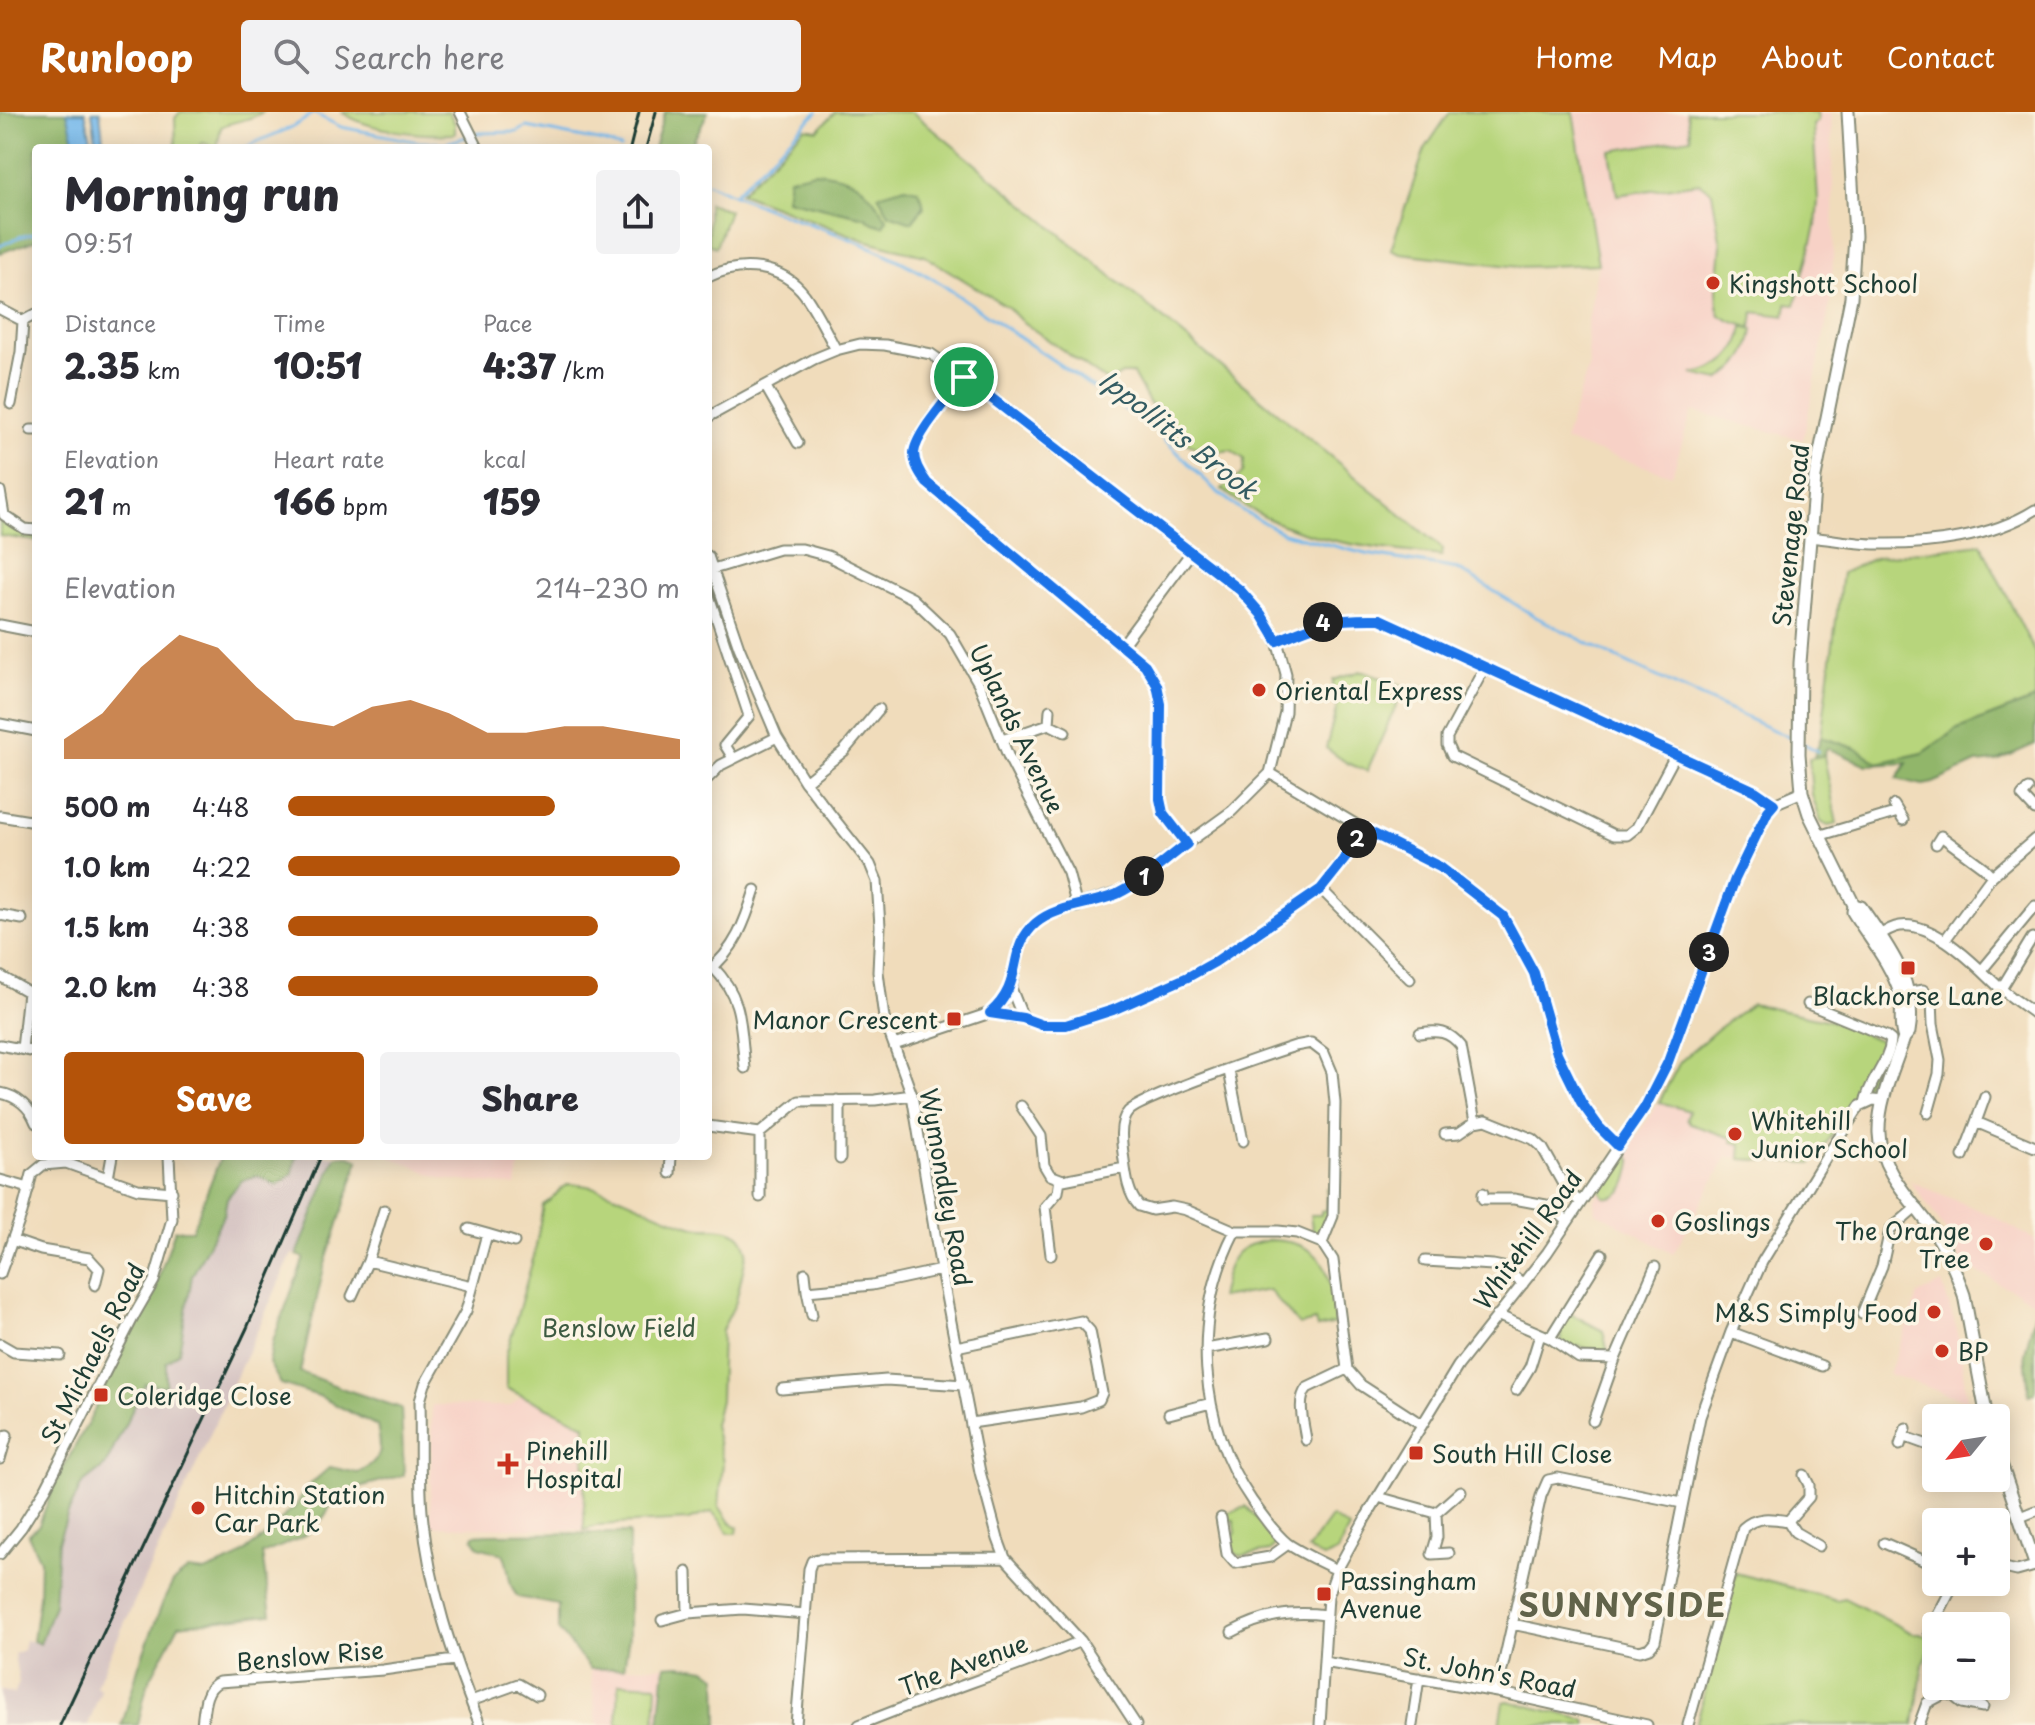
<!DOCTYPE html>
<meta charset="utf-8">
<style>
:root{--surface:#fff;--page:#f2f2f3;--text:#2b2b33;--muted:#7c7c81;--accent:#b45309}
body{margin:0;font-family:"Playpen Sans",sans-serif;background:var(--page);color:var(--text);height:100vh;display:flex;flex-direction:column;font-size:30px;white-space:nowrap}
*{box-sizing:border-box;margin:0}
p{font-size:26px;color:var(--muted)}
.icon{flex:none;width:44px;height:44px;fill:none;stroke:currentColor;stroke-width:2;stroke-linecap:round;stroke-linejoin:round}
.map{position:relative;flex:1;overflow:hidden}
.sheet{position:absolute;left:32px;top:32px;width:680px;height:1016px;display:flex;flex-direction:column;background:var(--surface);border-radius:8px;box-shadow:0 4px 20px #0003}
.sheet>*{flex:none}
.needle{width:52px;rotate:240deg}
.fabs{position:absolute;left:1922px;top:1292px;display:grid;gap:16px}
.fabs a{display:grid;place-items:center;width:88px;height:88px;border-radius:8px;background:var(--surface);box-shadow:0 4px 20px #0003;font-size:40px}
.pin{position:absolute;display:grid;place-items:center;width:68px;height:68px;color:#fff;margin:-34px;border:4px solid #fff;border-radius:50%;box-shadow:0 2px 8px #0007}
.km{position:absolute;width:40px;height:40px;margin:-20px;border-radius:50%;background:#222;color:#fff;font-size:22px;line-height:40px;text-align:center}
.round{display:grid;place-items:center;flex:none;width:84px;height:84px;border-radius:8px;background:var(--page)}
.head{display:flex;align-items:center;justify-content:space-between;height:136px;padding:0 32px}
h1{font-size:44px;font-weight:800;line-height:60px}
.stats{display:grid;grid-template-columns:repeat(3,1fr);gap:12px;height:136px;padding:8px 32px}
.stats div{display:grid;align-content:center}
.stats b{font-size:34px;font-weight:800}
.stats small{font-size:22px;font-weight:400}
.stats p{font-size:22px}
.chart{height:224px;padding:16px 32px}
.chart p{display:flex;justify-content:space-between}
.chart svg{width:100%;height:144px;margin-top:8px;fill:var(--accent);opacity:.7}
.cta{display:flex;gap:16px;margin-top:auto;padding:16px 32px}
.cta a{flex:1;height:92px;border-radius:8px;background:var(--accent);color:#fff;font-size:32px;font-weight:800;line-height:92px;text-align:center}
.cta a+a{background:var(--page);color:var(--text)}
ul{padding:0 32px;list-style:none;font-size:26px}
li{display:grid;grid-template-columns:128px 96px 1fr;align-items:center;height:60px}
li i{height:20px;border-radius:10px;background:var(--accent)}
header{display:flex;align-items:center;gap:48px;box-sizing:border-box;height:112px;padding:0 40px;background:var(--accent);color:#fff}
header strong{font-size:38px}
nav{display:flex;gap:44px;margin-inline-start:auto;font-size:28px}
.search{width:560px;height:72px;background:var(--page);display:flex;align-items:center;gap:20px;box-sizing:border-box;padding:0 28px;border-radius:8px;color:var(--muted);font-size:30px}
.map>svg:first-child{display:block}
</style>
<header>
<strong>Runloop</strong>
<div class="search"><svg class="icon" aria-label="search" viewBox="0 0 24 24"><circle cx="10" cy="10" r="6"/><path d="M15 15l6 6"/></svg>Search here</div>
<nav><a>Home</a><a>Map</a><a>About</a><a>Contact</a></nav>
</header>
<div class="map">
<svg width="2035" height="1613" viewBox="0 0 2035 1613">
<rect width="100%" height="100%" fill="#fcf5e5"/>
<filter id="ink" filterUnits="userSpaceOnUse"><feTurbulence type="fractalNoise" baseFrequency=".0125" numOctaves="2"/><feDisplacementMap in="SourceGraphic" scale="16" xChannelSelector="R" yChannelSelector="G"/><feConvolveMatrix kernelMatrix="1 2 1 2 8 2 1 2 1" color-interpolation-filters="sRGB"/></filter>
<filter id="wash" filterUnits="userSpaceOnUse"><feTurbulence type="fractalNoise" baseFrequency=".006" numOctaves="4" result="noise"/><feDisplacementMap in="SourceGraphic" scale="32" xChannelSelector="R" yChannelSelector="G"/><feGaussianBlur stdDeviation="1.8" result="paint"/><feColorMatrix in="noise" values="0 0 0 0 0 0 0 0 0 0 0 0 0 0 0 0 0 1.4 0 .05"/><feComposite in="paint" operator="in"/></filter>
<g filter="url(#wash)">
<rect width="100%" height="100%" fill="#f0dcbb"/>
<path fill="#f7d1c6" d="M1449 0H1831L1834 122 1831 187 1803 328 1692 299 1672 363 1564 329 1589 253 1587 215 1598 152 1519 155 1400 141 1391 137 1425 37Z
M1752 892 1835 910 1884 930 1879 948 1812 1051 1727 1045 1673 1142 1596 1100 1595 1087 1659 990 1680 950 1721 914Z
M388 1044H521L516 1074 443 1067Z
M1910 1069 1991 1103 2035 1128V1190L1963 1153 1947 1120Z
M1942 1171 1958 1221 1967 1289 1889 1262 1918 1183Z
M523 1283 585 1313 584 1418 430 1414 432 1293 510 1294Z
M680 1553 674 1613H597L590 1557Z"/>
<path fill="#d2bfbf" d="M297 1044H336L297 1143 292 1142 96 1574 101 1578 88 1613H0V1578L14 1582 19 1571 14 1542 23 1538 25 1528 40 1532 54 1492 58 1430 68 1401 82 1372 105 1354 146 1272 166 1273V1250L179 1240 192 1164 224 1102 227 1086 241 1069 258 1063 292 1062Z"/>
<path fill="#b7d57b" stroke="#6b8958" stroke-width="2" fill-rule="evenodd" d="M180 0H263C250 9 235 8 221 15L217 36 203 31 197 36H176L175 6Z
M342 0H449L455 12V22C423 24 367 19 342 0Z
M835 0H912L1443 437 1442 444C1365 435 1283 429 1222 377L1243 361 1244 347 1231 338 1208 341 1173 325 1150 292 1133 262H1122L1108 270 1020 208 1009 196 925 144 864 128 740 81 805 16 818 18ZM814 60C854 64 865 73 887 107L873 111 865 105 786 87ZM918 78 924 95 912 109 890 102Z
M1450 0H1573L1598 152 1519 155 1400 141 1391 137 1425 37Z
M1687 0H1817L1818 9 1813 13 1818 88 1816 114 1795 193 1787 192 1785 204 1753 200 1751 216C1739 210 1730 212 1719 202L1717 179 1721 133 1712 80 1699 71 1617 83 1610 39 1691 26Z
M708 91 729 98 716 135 708 132Z
M1743 215 1753 218C1750 241 1739 256 1719 268L1692 262C1720 258 1739 243 1743 215Z
M0 410 13 418 36 421V429L0 424Z
M1981 432 2035 541V587L1958 617 1923 641 1878 651 1857 637 1821 625 1842 461 1877 445Z
M1361 559 1405 574 1367 659 1347 651 1326 636 1337 594 1332 583 1333 568Z
M1824 644 1837 712 1828 714 1821 710 1812 683 1809 646Z
M1752 892 1835 910 1884 930C1872 974 1838 1014 1812 1051L1740 1047 1741 1032 1732 1030V1026L1690 1012 1687 1007 1689 999 1659 990 1680 950 1721 914Z
M1623 1044H1629L1632 1050C1629 1067 1626 1087 1604 1085L1600 1078Z
M569 1072C613 1073 653 1105 695 1115 708 1118 721 1114 733 1120 742 1123 745 1131 747 1140L736 1190 722 1218 720 1288 714 1313 723 1350 719 1394 729 1409 738 1415 737 1421H728L722 1410 712 1400 688 1408 599 1413 584 1418 585 1313 506 1276V1243L535 1140 543 1093C555 1087 557 1077 569 1072Z
M1327 1076 1329 1105 1322 1119 1313 1122 1310 1103H1321V1099L1327 1098Z
M1274 1128C1331 1132 1330 1166 1335 1212L1317 1216 1315 1209 1299 1213 1269 1178 1220 1186C1228 1149 1232 1131 1274 1128Z
M1569 1201 1603 1219 1607 1237 1603 1242 1590 1244 1586 1236 1579 1234 1573 1238 1561 1230 1560 1217Z
M1247 1395 1277 1430 1270 1439 1239 1444 1231 1437 1229 1424 1236 1421 1234 1408H1229L1226 1401Z
M1331 1405 1349 1416 1337 1440 1324 1446 1308 1437Z
M1736 1461 1837 1488 1844 1486 1912 1521H1920L1935 1528 1923 1552 1914 1613H1696Z
M619 1571 657 1573 655 1613H617Z
M1508 1589 1586 1608 1587 1613H1500L1504 1590Z"/>
<path fill="#91b66b" stroke="#587a50" stroke-width="2" d="M0 0H67L76 36H36V128L0 141Z
M665 0H708L690 36H654Z
M814 60C856 64 864 72 887 107L883 114 873 111 865 105 786 87 789 66Z
M905 75 918 78C928 96 922 94 912 110L889 102 878 83Z
M2035 587V632L1997 649 1976 651 1933 671 1923 673 1897 667 1907 651 1867 653 1827 636 1824 644 1814 645 1821 625 1857 637 1878 651 1923 641 1958 617Z
M221 1044H297L292 1062 277 1073 257 1063 241 1069 227 1086 224 1102 192 1164 179 1240 166 1250V1274L145 1272 105 1354 82 1372 68 1401 58 1430 54 1492 40 1532 33 1529 39 1485 40 1448 28 1423 39 1413 54 1373 92 1303 141 1194 157 1170 175 1118H192Z
M336 1044H350L359 1048 324 1155 300 1260 344 1277 401 1296 404 1363 337 1381C318 1424 302 1425 262 1442L271 1502 179 1513 147 1573 138 1613H122L139 1553 163 1490 173 1470 188 1458 205 1460 234 1448 273 1418 286 1402 296 1394 306 1376 330 1355 358 1361C382 1347 383 1341 377 1314L319 1284 281 1272 269 1251 274 1226 304 1146 297 1143Z
M2035 1200V1281L2029 1283 2025 1241Z
M629 1421V1524L624 1556 590 1557 558 1517V1493L518 1485C506 1472 511 1456 503 1442L479 1435 473 1426 474 1423 488 1422Z
M680 1553 705 1557 717 1564 718 1613H659L665 1554Z"/>
<path fill="#75b8eb" stroke="#4a7a90" stroke-width="2" d="M67 0H85L93 36H76Z
M92 0H100L104 36H97Z"/>
<g fill="none" stroke-linecap="round" stroke-linejoin="round">
<path stroke="#75b8eb" stroke-width="3" d="M245 36C267 23 293 19 313 1L341 15 419 30 446 31 480 21 517 20 527 15 603 30 621 36
M708 71C758 96 811 110 863 132 890 143 915 156 940 171L1155 318 1215 378 1241 398 1283 421 1366 442 1458 457 1536 505 1623 549 1797 629
M734 82 817 0
M0 134 19 125 36 121
M1804 632 1818 639"/>
</g>
</g>
<g filter="url(#ink)">
<g fill="none" stroke-linecap="round" stroke-linejoin="round">
<g stroke="#888c78" stroke-width="13">
<path id="minor" d="M460 0 478 36
M708 165C740 149 782 152 805 183 817 200 826 219 836 238
M0 197 23 209 36 202
M964 265C951 282 916 321 914 341 914 353 921 363 927 371L1145 553 1157 573 1161 592 1160 687 1163 701 1187 732
M766 275 798 331
M11 292 21 240 23 209
M708 305 814 247 836 238 860 232 885 233 931 242 964 265 1240 478 1261 502 1277 529 1286 562 1285 600 1270 661 1232 699 1120 780 1046 803 1033 813 1019 834 1011 876 1002 890 990 901 894 933
M31 318H36
M0 379 4 403 25 417 36 418
M1809 425C1832 427 1855 432 1878 432 1929 433 1991 426 2035 398
M708 444 739 535 777 625 805 670 870 752 877 769 880 814 878 860 884 906 912 983 941 1158 980 1360 998 1427 1005 1446 1081 1529 1136 1613
M713 457 779 437H802L828 444 912 486 950 522 979 572 1009 646 1068 761 1077 795
M708 481 749 604 725 633 733 646
M0 513 36 520
M1277 529C1319 510 1334 506 1380 507L1703 655 1755 679 1774 692
M1123 532 1187 446 1193 443
M1485 555 1447 625V633L1452 644 1614 723H1627L1637 715 1676 642
M0 612 36 619
M1049 612 1050 598
M1002 628 1049 612 1065 620
M1270 661 1362 716 1440 755 1503 804 1534 861 1557 941 1581 990 1599 1015 1618 1034
M708 666 721 653 777 625
M805 670 844 639 879 597
M2028 677 2022 684 2035 698
M1894 693 1903 708
M0 704 36 710
M1818 724 1898 700
M1936 732 1941 724 1983 755 1992 764 1945 828
M1992 764 2035 727
M1321 777 1410 867
M0 803 22 807
M1877 825C1884 820 1892 815 1900 814 1935 809 1976 854 1999 875 2010 885 2023 893 2035 902
M713 855C744 887 740 914 745 956
M1982 858 2035 794
M708 859C735 838 745 810 755 778
M0 864 28 880 22 937
M1011 876 1023 906
M2001 877 2032 826
M1904 881 1923 878 1932 887 1933 912 1940 948 1939 962 1928 1001
M1808 892 1886 924 1891 928C1889 952 1869 968 1865 991
M990 901 1023 906 1042 913H1066L1113 898 1188 865 1215 850 1321 777 1344 748 1362 716
M1420 921C1438 918 1449 919 1461 934L1475 1010
M0 933 36 940
M1229 959 1243 1029
M0 981C17 984 30 995 36 1011
M1985 985 1976 1010 2035 1035
M837 988 840 993V1047
M1021 994 1041 1024 1044 1053 1050 1063 1063 1068 1125 1056
M708 1014 760 1021 799 989 875 988 912 983
M1445 1022 1459 1021 1475 1010 1486 1008 1533 1027 1542 1035 1568 1081 1580 1089
M1963 1044 1976 1010
M670 1061 671 1044
M108 1066 112 1044
M0 1068 29 1076
M1483 1081V1087H1514L1551 1094 1567 1109
M760 1085V1021
M469 1117 487 1122 466 1199 425 1272 420 1289C421 1325 419 1363 422 1400 429 1475 452 1543 480 1613
M1235 1119C1191 1204 1198 1311 1252 1389 1262 1403 1274 1421 1288 1432 1303 1442 1321 1450 1337 1458
M487 1122 514 1130
M12 1128 41 1138 89 1146 99 1157 95 1173
M1322 1131 1333 1104 1335 991 1332 960 1324 941 1311 931 1295 934C1270 942 1138 987 1128 1000 1118 1011 1122 1034 1124 1048 1126 1064 1128 1082 1139 1094L1152 1098 1172 1095 1186 1098 1235 1119H1278L1297 1121 1322 1131 1333 1148 1347 1257 1361 1273 1421 1312
M1051 1143 1045 1095 1058 1080 1060 1067
M368 1149 384 1098
M1425 1149 1493 1153 1503 1155 1523 1172
M805 1161 807 1179
M0 1162 22 1101 32 1062 43 1053 66 1051 138 1077 172 1080
M352 1184 368 1149 472 1174
M1862 1202 1882 1154 1890 1118 1917 1095
M812 1203 807 1179 872 1173 941 1158
M1497 1203 1550 1226 1579 1246 1615 1247 1655 1155
M1731 1220 1822 1254
M1550 1226 1602 1142
M0 1232 14 1240 60 1243
M956 1235 1081 1209 1090 1219 1102 1281 1099 1288 1081 1295 971 1311
M1206 1237 1268 1226
M782 1277 886 1268 964 1273
M1516 1278 1530 1255 1540 1223
M1169 1302 1211 1291
M1593 1309 1615 1247
M1903 1324 1936 1336
M1306 1328C1304 1312 1296 1289 1307 1276L1347 1257
M1900 1333 1906 1316
M0 1347 7 1323
M1378 1385 1436 1401 1461 1379
M1436 1401 1437 1425 1432 1442 1449 1441
M2020 1405 2035 1399
M1221 1406 1227 1442 1235 1451 1270 1445 1288 1432
M1788 1409 1809 1385V1373L1804 1363
M1884 1431 1936 1454
M0 1442 21 1416 46 1376 135 1202 154 1169 172 1107 169 1044
M1996 1454 2017 1459 2035 1454
M687 1460 688 1501 743 1497 806 1502
M662 1508 688 1501
M1512 1512 1640 1539 1649 1536 1655 1529 1700 1305 1731 1220 1762 1150 1828 1042 1860 994 1873 988 1883 989
M1232 1520C1263 1503 1290 1499 1326 1503
M1929 1520 1955 1470
M1324 1550 1497 1580 1647 1613
M1497 1580 1541 1384 1548 1368 1558 1366 1682 1391
M471 1589 518 1572 537 1583
M202 1613C204 1598 204 1576 219 1570L383 1558 454 1548
M796 1613 809 1457 812 1449 818 1447 1005 1446
M859 1613C932 1583 1007 1559 1081 1529
M1320 1613 1328 1484 1337 1458 1366 1405 1458 1254 1547 1141 1645 995 1672 941 1735 767 1768 699 1774 692 1802 680
M1412 1613 1419 1566
M1688 1613 1743 1416C1756 1404 1771 1406 1788 1409L1795 1420 1819 1434
M1919 1613 1927 1591 1944 1582 1952 1583 1962 1591 1983 1595"/>
</g>
<g stroke="#888c78" stroke-width="15">
<path id="major" d="M1848 0 1855 124 1851 186 1815 365 1800 551 1799 642 1802 680 1809 702 1854 793 1853 800C1869 826 1892 853 1900 882 1904 897 1898 912 1904 926
M1854 793 1861 795C1887 833 1918 871 1909 920L1904 926C1894 956 1878 989 1879 1021 1880 1063 1918 1093 1939 1127 1950 1144 1957 1163 1964 1183L1987 1306
M1996 1337 2035 1452"/>
</g>
<use href="#minor" stroke="#fff" stroke-width="9"/>
<use href="#major" stroke="#fff" stroke-width="11"/>
<path stroke="#1f3d34" stroke-width="3" d="M630 36 639 0
M646 36 656 0
M60 1613 247 1216 321 1044"/>
</g>
</g>
<g fill="none" stroke-linecap="round" stroke-linejoin="round" filter="url(#ink)">
<g stroke="#fff" stroke-width="16">
<path id="route" d="M964 265 1240 478 1261 502 1277 529C1319 510 1334 506 1380 507L1703 655 1755 679 1774 692 1768 699 1735 767 1668 950 1645 995 1618 1034 1599 1015 1581 990 1557 941 1534 861 1503 804 1440 755 1362 716 1344 748 1321 777 1215 850 1188 865 1113 898 1066 913H1042L1023 906 990 901C1026 870 1005 838 1036 811 1057 793 1092 793 1117 782 1142 770 1165 748 1187 732L1163 701 1160 687 1161 592 1157 573 1145 553 927 371C921 363 914 353 914 341 916 321 952 282 964 265Z"/>
</g>
<use href="#route" stroke="#1a73e8" stroke-width="10"/>
</g>
<g fill="#c8321e" stroke="#fcf5e5" stroke-width="3">
<circle cx="1713" cy="171" r="8"/>
<circle cx="1259" cy="578" r="8"/>
<rect x="1900" y="848" width="16" height="16" rx="4"/>
<rect x="946" y="899" width="16" height="16" rx="4"/>
<circle cx="1735" cy="1022" r="8"/>
<circle cx="1658" cy="1109" r="8"/>
<circle cx="1986" cy="1132" r="8"/>
<circle cx="1934" cy="1200" r="8"/>
<circle cx="1942" cy="1239" r="8"/>
<rect x="93" y="1275" width="16" height="16" rx="4"/>
<rect x="1408" y="1333" width="16" height="16" rx="4"/>
<path d="M504 1340h8v8h8v8h-8v8h-8v-8h-8v-8h8z"/>
<circle cx="198" cy="1396" r="8"/>
<rect x="1316" y="1474" width="16" height="16" rx="4"/>
</g>
<g text-anchor="middle" dominant-baseline="central" stroke-width="7" stroke-linejoin="round" paint-order="stroke">
<g font-size="24" fill="#1f3d34" stroke="#fcf5e5" text-anchor="start">
<text x="1729" y="171">Kingshott School</text>
<text x="1275" y="578">Oriental Express</text>
<text x="1908" y="883" text-anchor="middle">Blackhorse Lane</text>
<text x="938" y="907" text-anchor="end">Manor Crescent</text>
<text x="1751" y="1008">Whitehill<tspan x="1751" dy="28">Junior School</tspan></text>
<text x="1674" y="1109">Goslings</text>
<text x="1970" y="1118" text-anchor="end">The Orange<tspan x="1970" dy="28">Tree</tspan></text>
<text x="1918" y="1200" text-anchor="end">M&amp;S Simply Food</text>
<text x="1958" y="1239">BP</text>
<text x="117" y="1283">Coleridge Close</text>
<text x="526" y="1338">Pinehill<tspan x="526" dy="28">Hospital</tspan></text>
<text x="1432" y="1341">South Hill Close</text>
<text x="214" y="1382">Hitchin Station<tspan x="214" dy="28">Car Park</tspan></text>
<text x="1340" y="1468">Passingham<tspan x="1340" dy="28">Avenue</tspan></text>
</g>
<g font-size="24" fill="#1f3d34" stroke="#fcf5e5">
<text transform="translate(1790 423) rotate(-84)">Stevenage Road</text>
<text transform="translate(1018 616) rotate(64)">Uplands Avenue</text>
<text transform="translate(947 1075) rotate(80)">Wymondley Road</text>
<text transform="translate(1527 1127) rotate(-54)">Whitehill Road</text>
<text transform="translate(92 1241) rotate(-63)">St Michaels Road</text>
<text transform="translate(310 1543) rotate(-5)">Benslow Rise</text>
<text transform="translate(963 1552) rotate(-20)">The Avenue</text>
<text transform="translate(1490 1560) rotate(11)">St. John's Road</text>
</g>
<g font-size="24" fill="#3d5b42" stroke="#fcf5e5">
<text x="619" y="1215">Benslow Field</text>
</g>
<g font-size="26" font-style="italic" fill="#345c62" stroke="#fcf5e5">
<text transform="translate(1179 322) rotate(38)">Ippollitts Brook</text>
</g>
<g font-size="32" font-weight="bold" letter-spacing="2" fill="#61634a" stroke="#fcf5e5">
<text x="1623" y="1492">SUNNYSIDE</text>
</g>
</g>
</svg>
<div class="fabs">
<a><svg class="needle" viewBox="-14 -14 28 28"><path d="M0-13l5 13h-10z" fill="#e53935"/><path d="M0 13l5-13h-10z" fill="#7c7c81"/></svg></a>
<a>+</a>
<a>−</a>
</div>
<div class="pin" style="left:964px;top:265px;background:#1e9e55"><svg class="icon" aria-label="arrive" viewBox="0 0 24 24"><path d="M6 21V4h12l-3 4 3 4H6"/></svg></div>
<b class="km" style="left:1144px;top:764px">1</b>
<b class="km" style="left:1357px;top:726px">2</b>
<b class="km" style="left:1709px;top:840px">3</b>
<b class="km" style="left:1323px;top:510px">4</b>
<section class="sheet">
<div class="head"><div><h1>Morning run</h1><p>09:51</p></div><a class="round"><svg class="icon" aria-label="share" viewBox="0 0 24 24"><path d="M12 15V3M7 8l5-5 5 5M5 13v7h14v-7"/></svg></a></div>
<div class="stats">
<div><p>Distance</p><b>2.35<small> km</small></b></div>
<div><p>Time</p><b>10:51</b></div>
<div><p>Pace</p><b>4:37<small> /km</small></b></div>
</div>
<div class="stats">
<div><p>Elevation</p><b>21<small> m</small></b></div>
<div><p>Heart rate</p><b>166<small> bpm</small></b></div>
<div><p>kcal</p><b>159</b></div>
</div>
<div class="chart"><p><span>Elevation</span>214–230 m</p>
<svg viewBox="0 0 160 44" preserveAspectRatio="none"><path d="M0 44V38L10 30L20 16L30 6L40 10L50 22L60 32L70 34L80 28L90 26L100 30L110 36L120 36L130 34L140 34L150 36L160 38V44z"/></svg>
</div>
<ul>
<li><b>500 m</b>4:48<i style="width:68%"></i></li>
<li><b>1.0 km</b>4:22<i style="width:100%"></i></li>
<li><b>1.5 km</b>4:38<i style="width:79%"></i></li>
<li><b>2.0 km</b>4:38<i style="width:79%"></i></li>
</ul>
<div class="cta"><a>Save</a><a>Share</a></div>
</section>
</div>
